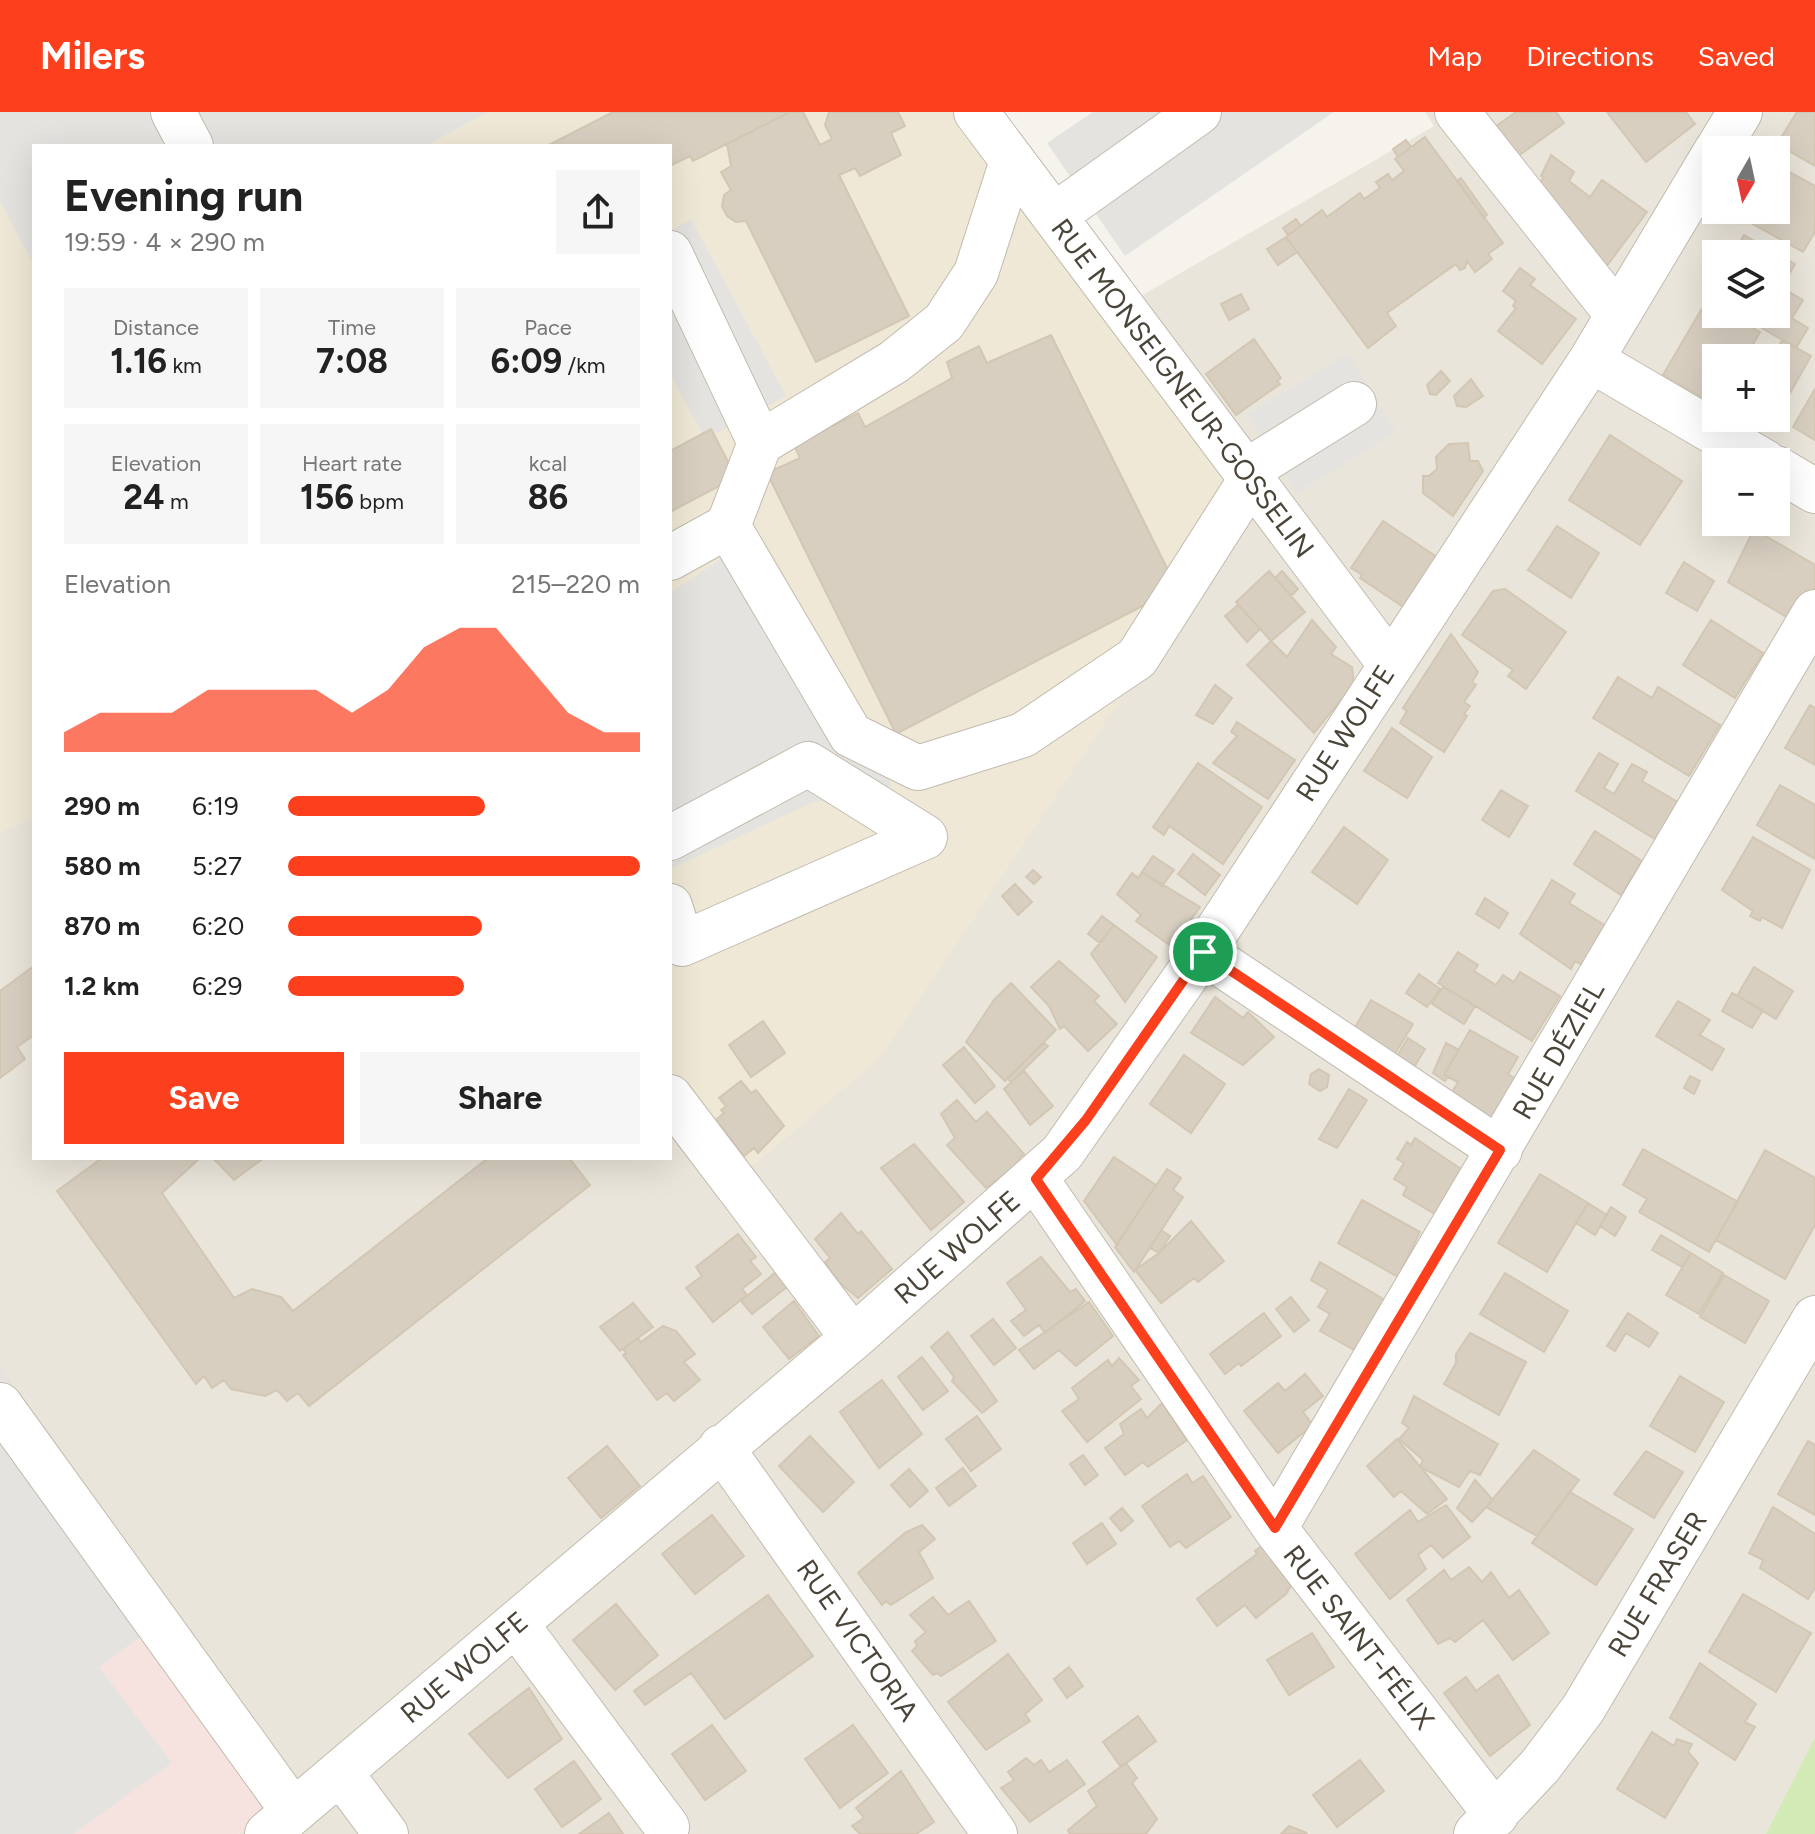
<!DOCTYPE html>
<meta charset="utf-8">
<style>
:root{--surface:#fff;--page:#f6f6f6;--text:#222;--muted:#767676;--accent:#fc3f1d}
body{margin:0;font-family:Figtree,sans-serif;background:var(--page);color:var(--text);height:100vh;display:flex;flex-direction:column;font-size:30px;white-space:nowrap}
*{box-sizing:border-box;margin:0}
p{font-size:26px;color:var(--muted)}
.icon{flex:none;width:44px;height:44px;fill:none;stroke:currentColor;stroke-width:2;stroke-linecap:round;stroke-linejoin:round}
.map{position:relative;flex:1;overflow:hidden}
.details{position:absolute;left:32px;top:32px;width:640px;height:1016px;display:flex;flex-direction:column;background:var(--surface);border-radius:0px;box-shadow:0 8px 32px #0002}
.details>*{flex:none}
.needle{width:52px;rotate:189deg}
.tools{position:absolute;left:1702px;top:24px;display:grid;gap:16px}
.tools a{display:grid;place-items:center;width:88px;height:88px;border-radius:0px;background:var(--surface);box-shadow:0 8px 32px #0002;font-size:40px}
.pin{position:absolute;display:grid;place-items:center;width:68px;height:68px;color:#fff;margin:-34px;border:4px solid #fff;border-radius:50%;box-shadow:0 2px 8px #0007}
.round{display:grid;place-items:center;flex:none;width:84px;height:84px;border-radius:0px;background:var(--page)}
.headline{display:flex;align-items:center;justify-content:space-between;height:136px;padding:0 32px}
h1{font-size:44px;font-weight:700;line-height:60px}
.metrics{display:grid;grid-template-columns:repeat(3,1fr);gap:12px;height:136px;padding:8px 32px}
.metrics div{display:grid;align-content:center;border-radius:0px;background:var(--page);text-align:center}
.metrics b{font-size:34px;font-weight:700}
.metrics small{font-size:22px;font-weight:400}
.metrics p{font-size:22px}
.chart{height:224px;padding:16px 32px}
.chart p{display:flex;justify-content:space-between}
.chart svg{width:100%;height:144px;margin-top:8px;fill:var(--accent);opacity:.7}
.action{display:flex;gap:16px;margin-top:auto;padding:16px 32px}
.action a{flex:1;height:92px;border-radius:0px;background:var(--accent);color:#fff;font-size:32px;font-weight:700;line-height:92px;text-align:center}
.action a+a{background:var(--page);color:var(--text)}
ul{padding:0 32px;list-style:none;font-size:26px}
li{display:grid;grid-template-columns:128px 96px 1fr;align-items:center;height:60px}
li i{height:20px;border-radius:10px;background:var(--accent)}
header{display:flex;align-items:center;gap:48px;box-sizing:border-box;height:112px;padding:0 40px;background:var(--accent);color:#fff}
header strong{font-size:38px}
nav{display:flex;gap:44px;margin-inline-start:auto;font-size:28px}
.map>svg:first-child{display:block}
</style>
<header>
<strong>Milers</strong>
<nav><a>Map</a><a>Directions</a><a>Saved</a></nav>
</header>
<div class="map">
<svg width="1815" height="1722" viewBox="0 0 1815 1722">
<rect width="100%" height="100%" fill="#f6f3ec"/>
<path fill="#eae5da" fill-rule="evenodd" d="M1425 0H1815V1625L1766 1722H239L294 1674 0 1282V720L34 706V1046H670V968L1122 195 1434 14ZM1716 38H1776V98H1716ZM1716 142H1776V202H1716ZM1716 246H1776V306H1716ZM1716 350H1776V410H1716Z"/>
<path fill="#efe8d6" d="M0 0H976L1122 195 1244 403 881 945 741 1064 670 968V34H34V706L0 720Z"/>
<path fill="#f6e3e0" d="M0 1282 294 1674 239 1722H0Z"/>
<path fill="#d2eab5" d="M1815 1625V1722H1766Z"/>
<path fill="#e5e3e0" d="M0 0H488L425 34H34V153L0 90Z
M1093 0H1334L1125 144 1047 31Z
M691 107 786 284 705 327 670 261V119Z
M1348 241 1396 320 1297 381 1248 302Z
M756 424 892 674 811 691 670 757V481Z
M0 1255 173 1501 99 1555 172 1651 73 1722H0Z"/>
<path fill="#d8cfc1" stroke="#d3c7b4" stroke-width="2" d="M613 0H790L693 49 690 44 670 54V34H547Z
M790 0H803L820 33 832 27 825 13 829 0H898L905 14 891 21 901 43 860 64 855 56 839 63 909 204 816 250 746 109 736 110 727 104 722 94 724 83 731 78 721 60 731 54 727 32Z
M1516 0H1556L1564 11 1514 47 1492 17Z
M1607 0H1686L1695 12 1646 50Z
M1797 0H1815V54L1777 32Z
M1425 25 1503 131 1488 142 1492 147 1475 160 1467 149 1465 156 1460 158 1456 152 1387 201 1396 214 1368 236 1286 125 1322 98 1327 105 1360 81 1364 87 1380 76 1376 70 1388 62 1392 68 1404 59 1395 47Z
M1406 28 1411 35 1398 45 1393 37Z
M1551 43 1574 60 1569 69 1590 85 1602 68 1647 100 1606 155 1535 77 1544 65 1541 64Z
M1780 55 1815 74V120L1803 140 1751 111 1758 98H1776V63Z
M1461 66 1487 103 1484 106 1457 69Z
M1296 107 1301 114 1288 123 1283 116Z
M1744 123 1795 152 1776 185V142H1733Z
M1286 125 1297 140 1278 153 1267 137Z
M1520 156 1535 167 1530 173 1576 207 1542 252 1498 219 1516 196 1513 194 1516 189 1503 179Z
M1716 160V183L1706 178Z
M1781 175 1803 188 1792 206 1808 216 1796 236 1752 210 1754 206 1762 210 1766 202H1776V185Z
M1241 182 1249 197 1229 208 1221 192Z
M1707 188 1716 194V202H1730L1760 220 1745 246H1716V293L1663 263Z
M1051 223 1177 476 896 622 767 361 800 346 794 333 858 301 865 315 952 266 947 250 979 234 987 251Z
M1254 227 1281 266 1277 269 1280 272 1236 303 1206 262Z
M1782 228 1811 244 1789 283 1776 276V246H1772Z
M1441 259 1450 269 1436 283 1430 282 1427 273Z
M1471 267 1483 284 1466 295 1457 294 1454 284Z
M1815 277V328L1793 315Z
M711 317 736 365 670 400V339Z
M1610 323 1682 369 1640 433 1569 388Z
M1468 331 1470 349H1478L1483 359 1453 404 1423 381V364H1429L1437 357 1436 345 1449 332Z
M1383 409 1440 447 1408 498 1360 466 1362 463 1351 456Z
M1557 414 1599 441 1571 486 1528 458Z
M1754 417 1815 453V487L1800 513 1728 470Z
M1684 450 1714 469 1697 499 1666 481Z
M1269 459 1305 500 1271 529 1236 490Z
M1282 459 1298 477 1291 484 1275 466Z
M1505 477 1566 520 1526 577 1508 564 1513 558 1462 523 1493 479Z
M1238 493 1260 517 1247 530 1225 504Z
M1312 508 1336 535 1331 542 1352 555 1354 572 1314 621 1247 553 1271 529 1287 545Z
M1711 508 1763 541 1735 586 1683 553Z
M1451 522 1478 560 1472 570 1476 573 1464 590 1470 594 1464 602 1467 604 1444 640 1400 611 1407 599 1403 596Z
M1618 565 1652 586 1658 575 1720 613 1689 664 1593 606Z
M1215 573 1232 586 1213 612 1196 603Z
M1810 593 1815 596V653L1785 636Z
M1237 610 1295 648 1268 687 1213 651 1237 624 1231 620Z
M1392 616 1432 645 1407 686 1364 659Z
M1599 641 1618 652 1604 676 1614 682 1632 652 1647 660 1642 669 1681 692 1658 729 1576 679Z
M1198 651 1262 695 1223 752 1169 714 1164 723 1153 715Z
M1780 673 1815 693V747L1757 713Z
M1501 678 1528 694 1509 725 1482 708Z
M1344 715 1388 748 1357 792 1312 760Z
M1595 719 1642 749 1621 783 1574 752Z
M1753 725 1810 758 1782 816 1762 805 1760 809 1750 804 1753 799 1722 778Z
M1193 742 1220 763 1205 783 1178 762Z
M1153 744 1174 758 1162 774 1142 760Z
M1033 758 1041 765 1034 772 1026 765Z
M1142 760 1200 795 1171 834 1136 809 1141 803 1117 782 1132 761 1138 766Z
M1552 768 1575 782 1569 791 1606 814 1582 853 1575 849 1571 857 1520 822Z
M1015 772 1032 790 1018 803 1002 784Z
M1485 786 1508 801 1499 816 1476 802Z
M1102 804 1114 813 1100 831 1088 822Z
M1114 813 1157 845 1125 890 1091 842Z
M1458 840 1478 853 1474 859 1496 873 1503 863 1514 870 1520 860 1560 884 1532 929 1438 871Z
M1059 849 1099 884 1094 889 1117 912 1088 939 1064 914 1060 917 1049 894 1031 875Z
M34 854V923L17 935 25 947 0 966V879Z
M1754 855 1793 879 1776 907 1737 884Z
M1419 862 1440 877 1427 895 1406 881Z
M1011 871 1056 918 1005 969 966 930 994 888Z
M1443 875 1475 894 1464 912 1432 892Z
M1732 881 1763 898 1752 916 1722 899Z
M1215 885 1243 906 1248 900 1274 925 1243 953 1191 921Z
M1371 888 1413 912 1387 955 1354 917Z
M1678 889 1710 908 1700 923 1724 937 1712 958 1656 924Z
M763 909 785 941 751 965 729 933Z
M1470 918 1518 945 1508 962 1517 968 1491 1014 1447 989 1458 970 1444 963Z
M1408 926 1425 937 1411 960 1394 949Z
M1044 931 1048 934 1011 970 1007 966Z
M1446 931 1459 938 1444 963 1448 964 1445 969 1433 961Z
M964 935 995 974 975 991 943 953Z
M1184 943 1225 972 1191 1021 1150 992Z
M1319 957 1329 963 1327 975 1320 979 1309 972 1311 962Z
M1024 959 1053 994 1030 1013 1004 977Z
M1690 964 1700 969 1694 982 1684 976Z
M741 969 751 981 756 978 784 1014 758 1041 754 1036 744 1044 716 1008 724 1001 721 998 726 994 719 986Z
M1349 977 1367 988 1337 1036 1319 1027Z
M957 988 976 1010 987 1000 1024 1042 1019 1046 1021 1050 986 1076 947 1033 955 1026 941 1002Z
M1415 1026 1461 1057 1435 1102 1403 1083 1407 1075 1394 1067 1404 1051 1397 1047 1407 1030 1411 1033Z
M914 1032 964 1090 931 1118 881 1056Z
M1643 1037 1738 1090 1709 1140 1639 1100 1647 1087 1623 1073Z
M1765 1038 1815 1066V1113L1785 1167 1716 1128Z
M1114 1045 1156 1073 1117 1133 1084 1089Z
M102 1046H200L162 1081 234 1186 252 1177 281 1185 293 1199 488 1046H569L590 1073 309 1294 298 1281 287 1289 277 1278 265 1284 231 1277 224 1268 212 1276 204 1264 196 1272 57 1079Z
M213 1046H264L234 1068Z
M1167 1057 1181 1066 1173 1078 1183 1085 1134 1160 1115 1135Z
M1540 1062 1588 1091 1547 1160 1498 1131Z
M1362 1088 1420 1120 1398 1165 1338 1131Z
M1588 1091 1607 1103 1595 1123 1576 1111Z
M1611 1095 1626 1105 1615 1124 1600 1114Z
M841 1101 858 1122 861 1119 892 1157 858 1186 840 1171 825 1150 830 1146 815 1127Z
M1191 1109 1224 1149 1198 1170 1194 1166 1161 1191 1135 1158 1159 1141Z
M1161 1118 1170 1124 1159 1141 1150 1136Z
M738 1122 756 1145 750 1149 761 1162 742 1177 747 1183 713 1210 686 1176 702 1164 696 1155Z
M1661 1123 1691 1141 1682 1155 1652 1138Z
M1691 1141 1723 1161 1699 1202 1666 1183Z
M1041 1145 1070 1180 1076 1177 1085 1189 1045 1221 1039 1213 1024 1224 1011 1209 1026 1198 1007 1171Z
M1320 1150 1392 1192 1363 1243 1320 1219 1330 1202 1318 1195 1328 1178 1311 1168Z
M776 1160 787 1175 752 1202 741 1189Z
M1505 1161 1568 1199 1544 1240 1480 1202Z
M1724 1163 1769 1189 1745 1231 1700 1205Z
M1291 1185 1309 1208 1294 1220 1276 1197Z
M794 1189 819 1224 789 1247 763 1215Z
M1089 1190 1113 1224 1076 1254 1059 1238 1034 1257 1019 1238Z
M633 1191 653 1215 620 1239 600 1215Z
M1264 1201 1281 1224 1241 1254 1239 1251 1225 1262 1210 1242Z
M1628 1201 1658 1221 1649 1235 1626 1221 1615 1239 1607 1234Z
M993 1207 1016 1236 994 1253 971 1224Z
M663 1214 676 1219 695 1242 684 1250 700 1268 674 1289 667 1281 657 1288 623 1243 626 1241 623 1237 638 1226 641 1230Z
M948 1220 997 1289 982 1301 952 1269 954 1265 931 1235Z
M1470 1221 1526 1250 1499 1303 1444 1272 1456 1251V1242Z
M922 1245 948 1279 923 1298 898 1265Z
M1119 1246 1139 1268 1131 1274 1141 1287 1087 1330 1062 1299 1079 1287 1072 1276 1108 1248 1112 1254Z
M1305 1262 1323 1284 1303 1300 1313 1313 1278 1341 1244 1299 1278 1271 1285 1279Z
M1680 1264 1724 1290 1695 1340 1650 1314Z
M882 1268 922 1322 879 1356 840 1300Z
M1414 1284 1498 1332 1480 1363 1470 1359 1459 1375 1420 1355 1423 1348 1399 1327 1409 1316 1402 1311Z
M1162 1291 1187 1328 1148 1355 1143 1350 1125 1363 1105 1336 1124 1322 1120 1312 1141 1297 1147 1306Z
M977 1304 1001 1337 971 1359 946 1327Z
M810 1324 854 1370 823 1400 779 1354Z
M1397 1327 1447 1387 1427 1402 1401 1379 1394 1385 1367 1354Z
M1808 1329 1815 1333V1403L1778 1382Z
M607 1334 640 1374 601 1406 568 1366Z
M1534 1338 1579 1368 1537 1424 1486 1395Z
M1646 1339 1683 1360 1654 1406 1614 1382Z
M1083 1343 1098 1363 1085 1373 1070 1352Z
M963 1356 976 1374 949 1394 936 1376Z
M909 1357 928 1379 910 1395 891 1373Z
M1187 1362 1192 1371 1203 1364 1231 1405 1186 1436 1179 1429 1170 1435 1142 1394Z
M1475 1368 1493 1388 1472 1410 1457 1396Z
M1570 1380 1633 1417 1596 1473 1532 1431Z
M1446 1393 1470 1425 1443 1446 1431 1433 1418 1443 1426 1457 1390 1487 1355 1442 1410 1398 1418 1410Z
M1773 1395 1815 1422V1476L1808 1487 1760 1456 1763 1448 1749 1441Z
M1122 1396 1133 1409 1121 1419 1110 1406Z
M712 1403 744 1444 695 1482 662 1442Z
M1102 1411 1116 1432 1087 1452 1073 1431Z
M922 1413 935 1427 919 1440 933 1466 891 1493 886 1489 882 1493 858 1461 906 1420Z
M1263 1433 1292 1472 1286 1482 1256 1506 1245 1493 1217 1514 1197 1487 1257 1442 1255 1439Z
M1469 1455 1482 1470 1491 1460 1509 1486 1519 1478 1549 1521 1513 1548 1483 1508 1455 1530 1450 1526 1438 1532 1407 1488 1444 1458 1451 1468Z
M1743 1482 1811 1521 1776 1580 1709 1540Z
M768 1483 813 1544 725 1607 691 1561 645 1593 634 1579Z
M933 1485 948 1503 969 1489 996 1529 941 1564 937 1561 933 1563 912 1539 917 1534 915 1529 926 1520 910 1503Z
M616 1492 658 1543 615 1578 573 1528Z
M1312 1521 1334 1555 1289 1583 1267 1548Z
M1008 1542 1042 1588 1025 1602 1030 1609 986 1638 948 1590Z
M1700 1551 1756 1592 1745 1610 1755 1615 1735 1648 1670 1606Z
M1069 1555 1083 1574 1067 1586 1054 1567Z
M1498 1563 1530 1613 1490 1644 1444 1581 1466 1565 1476 1579Z
M529 1576 562 1627 508 1666 469 1622Z
M1138 1604 1156 1629 1121 1655 1103 1630Z
M712 1613 746 1659 705 1688 672 1642Z
M853 1613 888 1661 840 1696 805 1647Z
M1652 1620 1674 1634 1677 1627 1692 1632 1688 1640 1698 1651 1665 1706 1617 1677Z
M1026 1646 1034 1653 1041 1648 1049 1660 1067 1648 1085 1672 1030 1710 1001 1676 1014 1668 1008 1660Z
M1360 1648 1384 1679 1337 1715 1313 1683Z
M574 1649 601 1687 562 1715 535 1677Z
M1126 1651 1137 1666 1132 1671 1157 1707 1146 1722H1070L1068 1718 1097 1694 1088 1679Z
M901 1659 934 1710 916 1722H860L852 1714 864 1706 856 1696Z
M609 1701 623 1722H579Z
M1289 1714 1305 1720 1307 1722H1281Z"/>
<g fill="none" stroke-linecap="round" stroke-linejoin="round">
<g stroke="#c2bbae" stroke-width="46">
<path id="minor" d="M173 0 191 34
M976 0 1390 552
M1457 0 1616 201
M1717 38 1740 0
M1055 103 1199 0
M670 141 760 331
M1591 248 1765 350
M1776 356 1815 379
M1245 360 1354 292
M728 414 851 623 918 656 1023 623 1137 546 1251 367
M670 446 728 414 760 331 894 250 944 210 976 161 1012 49
M670 726 808 652 925 725 682 832 670 794
M1203 840 1500 1038
M670 985 853 1226
M1036 1067 1275 1416 1496 1703
M0 1293 293 1699
M721 1335 995 1722
M1275 1416 1815 500
M516 1512 667 1715
M340 1660 386 1722
M267 1722 853 1226 1062 1041 1203 840 1591 248 1716 39
M1476 1722 1540 1654 1583 1597 1815 1206"/>
</g>
<use href="#minor" stroke="#fff" stroke-width="44"/>
</g>
<g fill="none" stroke-linecap="round" stroke-linejoin="round">
<g stroke="#fff" stroke-width="16">
<path id="route" d="M1203 840 1500 1038 1275 1416 1036 1067 1086 1008Z"/>
</g>
<use href="#route" stroke="#fc3f1d" stroke-width="10"/>
</g>
<g text-anchor="middle" dominant-baseline="central" stroke-width="6" stroke-linejoin="round" paint-order="stroke">
<g font-size="28" fill="#4b4439" stroke="#fff">
<text transform="translate(1183 276) rotate(53)">RUE MONSEIGNEUR-GOSSELIN</text>
<text transform="translate(1345 621) rotate(-57)">RUE WOLFE</text>
<text transform="translate(1558 938) rotate(-60)">RUE DÉZIEL</text>
<text transform="translate(957 1135) rotate(-41)">RUE WOLFE</text>
<text transform="translate(1657 1472) rotate(-59)">RUE FRASER</text>
<text transform="translate(1359 1525) rotate(52)">RUE SAINT-FÉLIX</text>
<text transform="translate(858 1528) rotate(55)">RUE VICTORIA</text>
<text transform="translate(464 1555) rotate(-40)">RUE WOLFE</text>
</g>
</g>
</svg>
<div class="tools">
<a><svg class="needle" viewBox="-14 -14 28 28"><path d="M0-13l5 13h-10z" fill="#e53935"/><path d="M0 13l5-13h-10z" fill="#767676"/></svg></a>
<a><svg class="icon" aria-label="layers" viewBox="0 0 24 24"><path d="M12 4l9 5-9 5-9-5zM3 14l9 5 9-5"/></svg></a>
<a>+</a>
<a>−</a>
</div>
<div class="pin" style="left:1203px;top:840px;background:#1e9e55"><svg class="icon" aria-label="arrive" viewBox="0 0 24 24"><path d="M6 21V4h12l-3 4 3 4H6"/></svg></div>
<section class="details">
<div class="headline"><div><h1>Evening run</h1><p>19:59 · 4 × 290 m</p></div><a class="round"><svg class="icon" aria-label="share" viewBox="0 0 24 24"><path d="M12 15V3M7 8l5-5 5 5M5 13v7h14v-7"/></svg></a></div>
<div class="metrics">
<div><p>Distance</p><b>1.16<small> km</small></b></div>
<div><p>Time</p><b>7:08</b></div>
<div><p>Pace</p><b>6:09<small> /km</small></b></div>
</div>
<div class="metrics">
<div><p>Elevation</p><b>24<small> m</small></b></div>
<div><p>Heart rate</p><b>156<small> bpm</small></b></div>
<div><p>kcal</p><b>86</b></div>
</div>
<div class="chart"><p><span>Elevation</span>215–220 m</p>
<svg viewBox="0 0 160 44" preserveAspectRatio="none"><path d="M0 44V38L10 32L20 32L30 32L40 25L50 25L60 25L70 25L80 32L90 25L100 12L110 6L120 6L130 19L140 32L150 38L160 38V44z"/></svg>
</div>
<ul>
<li><b>290 m</b>6:19<i style="width:56%"></i></li>
<li><b>580 m</b>5:27<i style="width:100%"></i></li>
<li><b>870 m</b>6:20<i style="width:55%"></i></li>
<li><b>1.2 km</b>6:29<i style="width:50%"></i></li>
</ul>
<div class="action"><a>Save</a><a>Share</a></div>
</section>
</div>
